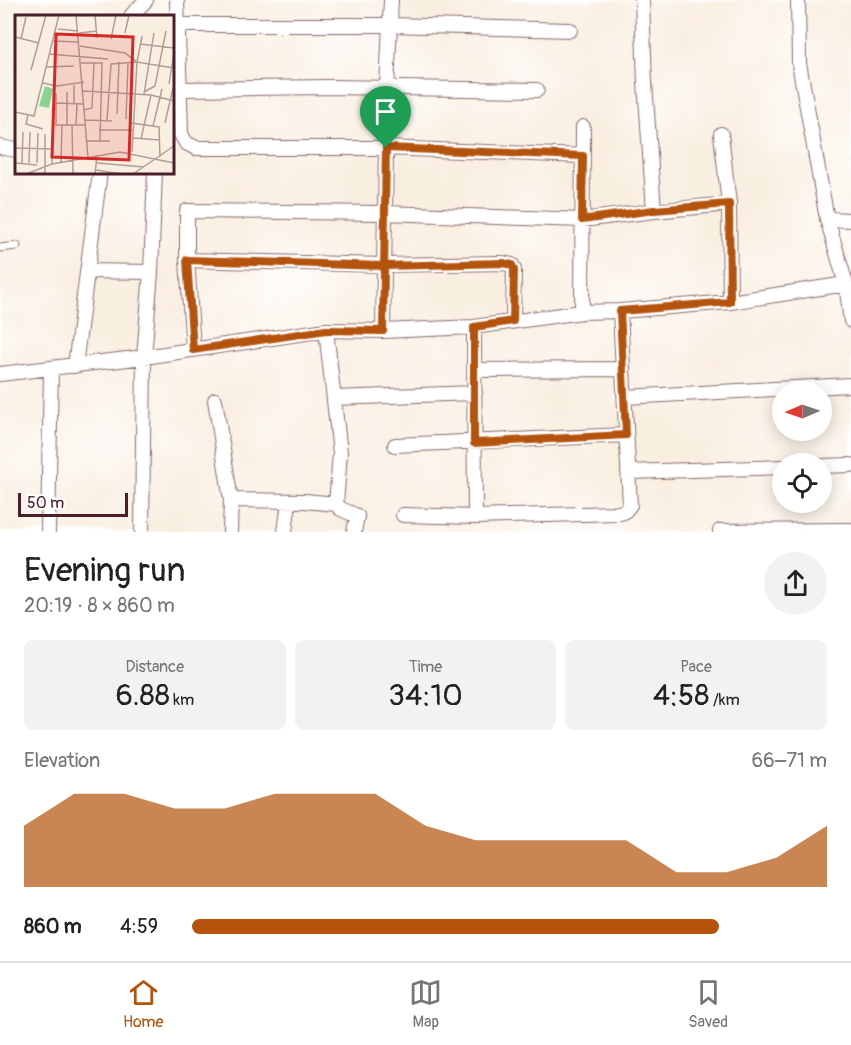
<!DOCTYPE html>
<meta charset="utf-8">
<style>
:root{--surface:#fff;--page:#f2f2f2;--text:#222;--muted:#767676;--line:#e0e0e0;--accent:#b45309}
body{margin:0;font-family:Pangolin,sans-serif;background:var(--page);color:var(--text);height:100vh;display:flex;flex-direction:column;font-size:22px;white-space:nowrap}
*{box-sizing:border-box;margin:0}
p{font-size:20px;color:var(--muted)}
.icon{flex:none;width:33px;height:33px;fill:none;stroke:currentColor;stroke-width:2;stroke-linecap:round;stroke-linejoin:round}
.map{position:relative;height:532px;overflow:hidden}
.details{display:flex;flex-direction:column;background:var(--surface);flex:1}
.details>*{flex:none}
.needle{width:39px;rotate:268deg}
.tools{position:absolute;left:772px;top:381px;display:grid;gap:12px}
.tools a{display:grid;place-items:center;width:60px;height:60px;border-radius:50%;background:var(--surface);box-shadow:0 3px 15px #0003;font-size:30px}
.scale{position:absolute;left:18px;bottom:15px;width:110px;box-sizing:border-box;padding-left:6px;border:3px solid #4a1f2b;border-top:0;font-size:16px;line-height:21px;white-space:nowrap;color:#4a1f2b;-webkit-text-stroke:4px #fff;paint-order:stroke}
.pin{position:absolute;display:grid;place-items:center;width:51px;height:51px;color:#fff;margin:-62px -26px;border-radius:50% 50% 50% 0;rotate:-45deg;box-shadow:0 0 6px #0007}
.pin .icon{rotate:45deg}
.round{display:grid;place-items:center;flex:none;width:63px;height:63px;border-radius:32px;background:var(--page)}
.head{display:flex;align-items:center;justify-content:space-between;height:102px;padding:0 24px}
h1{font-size:33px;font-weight:600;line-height:45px}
.metrics{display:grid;grid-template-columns:repeat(3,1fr);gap:9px;height:102px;padding:6px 24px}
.metrics div{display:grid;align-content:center;border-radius:9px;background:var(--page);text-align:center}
.metrics b{font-size:30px;font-weight:600}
.metrics small{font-size:16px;font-weight:400}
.metrics p{font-size:16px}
.chart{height:168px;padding:12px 24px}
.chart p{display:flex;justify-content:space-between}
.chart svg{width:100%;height:108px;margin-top:6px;fill:var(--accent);opacity:.7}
ul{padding:0 24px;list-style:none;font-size:20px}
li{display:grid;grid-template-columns:96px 72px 1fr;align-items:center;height:45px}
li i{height:15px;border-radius:8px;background:var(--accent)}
.dock{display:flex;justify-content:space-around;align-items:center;height:84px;border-top:2px solid var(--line);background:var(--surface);font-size:16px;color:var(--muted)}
.dock a{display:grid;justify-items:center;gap:3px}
.dock .on{color:var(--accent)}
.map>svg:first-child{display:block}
</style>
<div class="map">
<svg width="851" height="532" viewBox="0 0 851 532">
<rect width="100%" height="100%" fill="#fff"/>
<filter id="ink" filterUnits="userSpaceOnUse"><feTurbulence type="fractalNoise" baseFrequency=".0167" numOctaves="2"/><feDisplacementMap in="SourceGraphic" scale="12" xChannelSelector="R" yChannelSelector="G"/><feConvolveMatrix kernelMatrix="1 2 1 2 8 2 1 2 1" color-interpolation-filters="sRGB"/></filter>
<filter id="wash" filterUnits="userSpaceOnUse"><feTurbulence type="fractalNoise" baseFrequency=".008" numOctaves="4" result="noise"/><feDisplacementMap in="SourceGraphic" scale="24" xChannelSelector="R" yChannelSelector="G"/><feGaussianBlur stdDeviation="1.35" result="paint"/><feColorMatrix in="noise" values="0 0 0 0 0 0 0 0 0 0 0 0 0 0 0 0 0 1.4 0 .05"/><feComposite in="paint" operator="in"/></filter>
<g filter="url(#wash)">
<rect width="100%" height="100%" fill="#f9efe1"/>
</g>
<g filter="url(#ink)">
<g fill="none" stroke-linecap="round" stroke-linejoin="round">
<g stroke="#87686b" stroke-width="9">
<path id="service" d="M0 248 17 246"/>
</g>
<g stroke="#87686b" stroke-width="16">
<path id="minor" d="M177 0 181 134 186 143 196 148H386L583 156
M642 0 645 83 654 211
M798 0 799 63 827 219 846 284 851 321
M131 16 146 0
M179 25H391L570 30
M180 89 329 87 537 90
M721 134 729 204 730 302
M0 147 16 150
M827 219 851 220
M187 260 384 265 503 263 512 265 514 270 513 321
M88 271 151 272
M582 312 583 127
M474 327 475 517
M326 330 340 453 336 504
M383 331 387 89 391 0
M193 350 187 260V211L385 213 582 220 654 211 729 204
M75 366 100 172
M474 370 622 369
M0 374 144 357 326 330 383 331 474 327 582 312 620 311 730 302 846 284
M625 397 851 385
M334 398 475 393
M215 400 231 500 230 532
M395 445 626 435
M822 466 851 465
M628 472 783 467
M231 500 305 501 336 504 341 509 357 516 354 532
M403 515 475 517 618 513 624 512 630 505 620 311
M720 531 851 530
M48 532 51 369
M142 532 144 357 151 272 155 172
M285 532 289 501"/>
</g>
<use href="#service" stroke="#fff" stroke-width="7"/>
<use href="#minor" stroke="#fff" stroke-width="14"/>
</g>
</g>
<g fill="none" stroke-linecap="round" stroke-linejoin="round" filter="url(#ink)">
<g stroke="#fff" stroke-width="12">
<path id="route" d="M386 148 383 331 326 330 193 350 187 260 384 266 503 263 512 265 514 270 513 321 474 327V443L626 435 620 311 730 302 729 204 654 210 582 220 583 156 386 148"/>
</g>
<use href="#route" stroke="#b45309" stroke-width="8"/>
</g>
<g transform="translate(15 15)">
<rect width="159" height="159" fill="#f9efe1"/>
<path d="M30 71 38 74 34 93 24 91Z" fill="#88d492"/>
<path fill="none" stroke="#b39c98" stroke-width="1.5" d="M61 0 73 143M80 0 82 23M43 14 63 16M64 18 82 16M110 18 114 0M0 22 24 28M6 24 11 2M96 24 101 0M38 26 64 27M125 29 159 33M65 31 110 38 122 47 159 53M34 39 93 44M122 47 127 21M66 48H87L85 126M31 52 59 51M16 55 31 0M28 68 42 71 69 67M59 68V89M154 69 159 38M68 76 136 80 159 86M52 77V110M129 77 140 71 151 16M41 78V110H70M129 79 139 18M41 88 68 89M69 95 77 93 79 48M0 97 19 101 44 0M102 99 104 47M13 100 11 109 28 114M111 104 113 48M70 105 97 106M92 105 96 49 122 47 117 137M116 108 144 112 145 142M150 108 158 73M57 110 58 159M61 110 62 89M138 111 147 74M84 115H117M118 123 145 125M126 124 136 80M71 126H95M0 133 37 134M46 147 47 110M0 148 22 150M7 148 8 117M14 148 15 117M22 148 23 118M82 148 129 152M37 149 38 123M81 155 106 159M11 159 37 149 105 137 159 148M30 159V119M80 159 82 140M118 159 159 131"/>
<path fill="#d62828" fill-opacity="0.15" stroke="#d62828" stroke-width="3" d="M41 19 118 22 114 145 37 142Z"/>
<rect width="159" height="159" fill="none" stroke="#4a1f2b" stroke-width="3"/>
</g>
</svg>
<div class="tools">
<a><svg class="needle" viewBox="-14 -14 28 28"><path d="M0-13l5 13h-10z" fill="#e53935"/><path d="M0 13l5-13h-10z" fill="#767676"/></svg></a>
<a><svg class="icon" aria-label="locate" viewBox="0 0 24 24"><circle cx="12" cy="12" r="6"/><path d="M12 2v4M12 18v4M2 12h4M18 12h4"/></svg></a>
</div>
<div class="scale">50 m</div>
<div class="pin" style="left:386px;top:148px;background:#1e9e55"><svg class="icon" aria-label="arrive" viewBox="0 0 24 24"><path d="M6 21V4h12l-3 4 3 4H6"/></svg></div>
</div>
<section class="details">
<div class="head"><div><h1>Evening run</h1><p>20:19 · 8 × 860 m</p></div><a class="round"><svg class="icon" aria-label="share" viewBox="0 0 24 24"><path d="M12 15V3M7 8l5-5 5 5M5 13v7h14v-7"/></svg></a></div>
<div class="metrics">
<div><p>Distance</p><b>6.88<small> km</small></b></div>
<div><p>Time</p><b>34:10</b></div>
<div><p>Pace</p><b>4:58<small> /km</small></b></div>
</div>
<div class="chart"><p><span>Elevation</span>66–71 m</p>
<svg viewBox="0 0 160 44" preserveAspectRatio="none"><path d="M0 44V19L10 6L20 6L30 12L40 12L50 6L60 6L70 6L80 19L90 25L100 25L110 25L120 25L130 38L140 38L150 32L160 19V44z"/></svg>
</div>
<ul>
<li><b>860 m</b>4:59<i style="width:83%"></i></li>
</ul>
</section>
<nav class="dock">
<a class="on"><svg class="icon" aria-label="home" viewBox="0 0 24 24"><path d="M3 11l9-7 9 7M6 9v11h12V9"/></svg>Home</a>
<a><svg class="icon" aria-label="map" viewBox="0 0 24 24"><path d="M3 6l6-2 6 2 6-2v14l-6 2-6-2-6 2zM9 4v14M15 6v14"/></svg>Map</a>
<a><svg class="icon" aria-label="saved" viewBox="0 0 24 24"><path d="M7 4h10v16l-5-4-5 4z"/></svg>Saved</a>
</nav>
